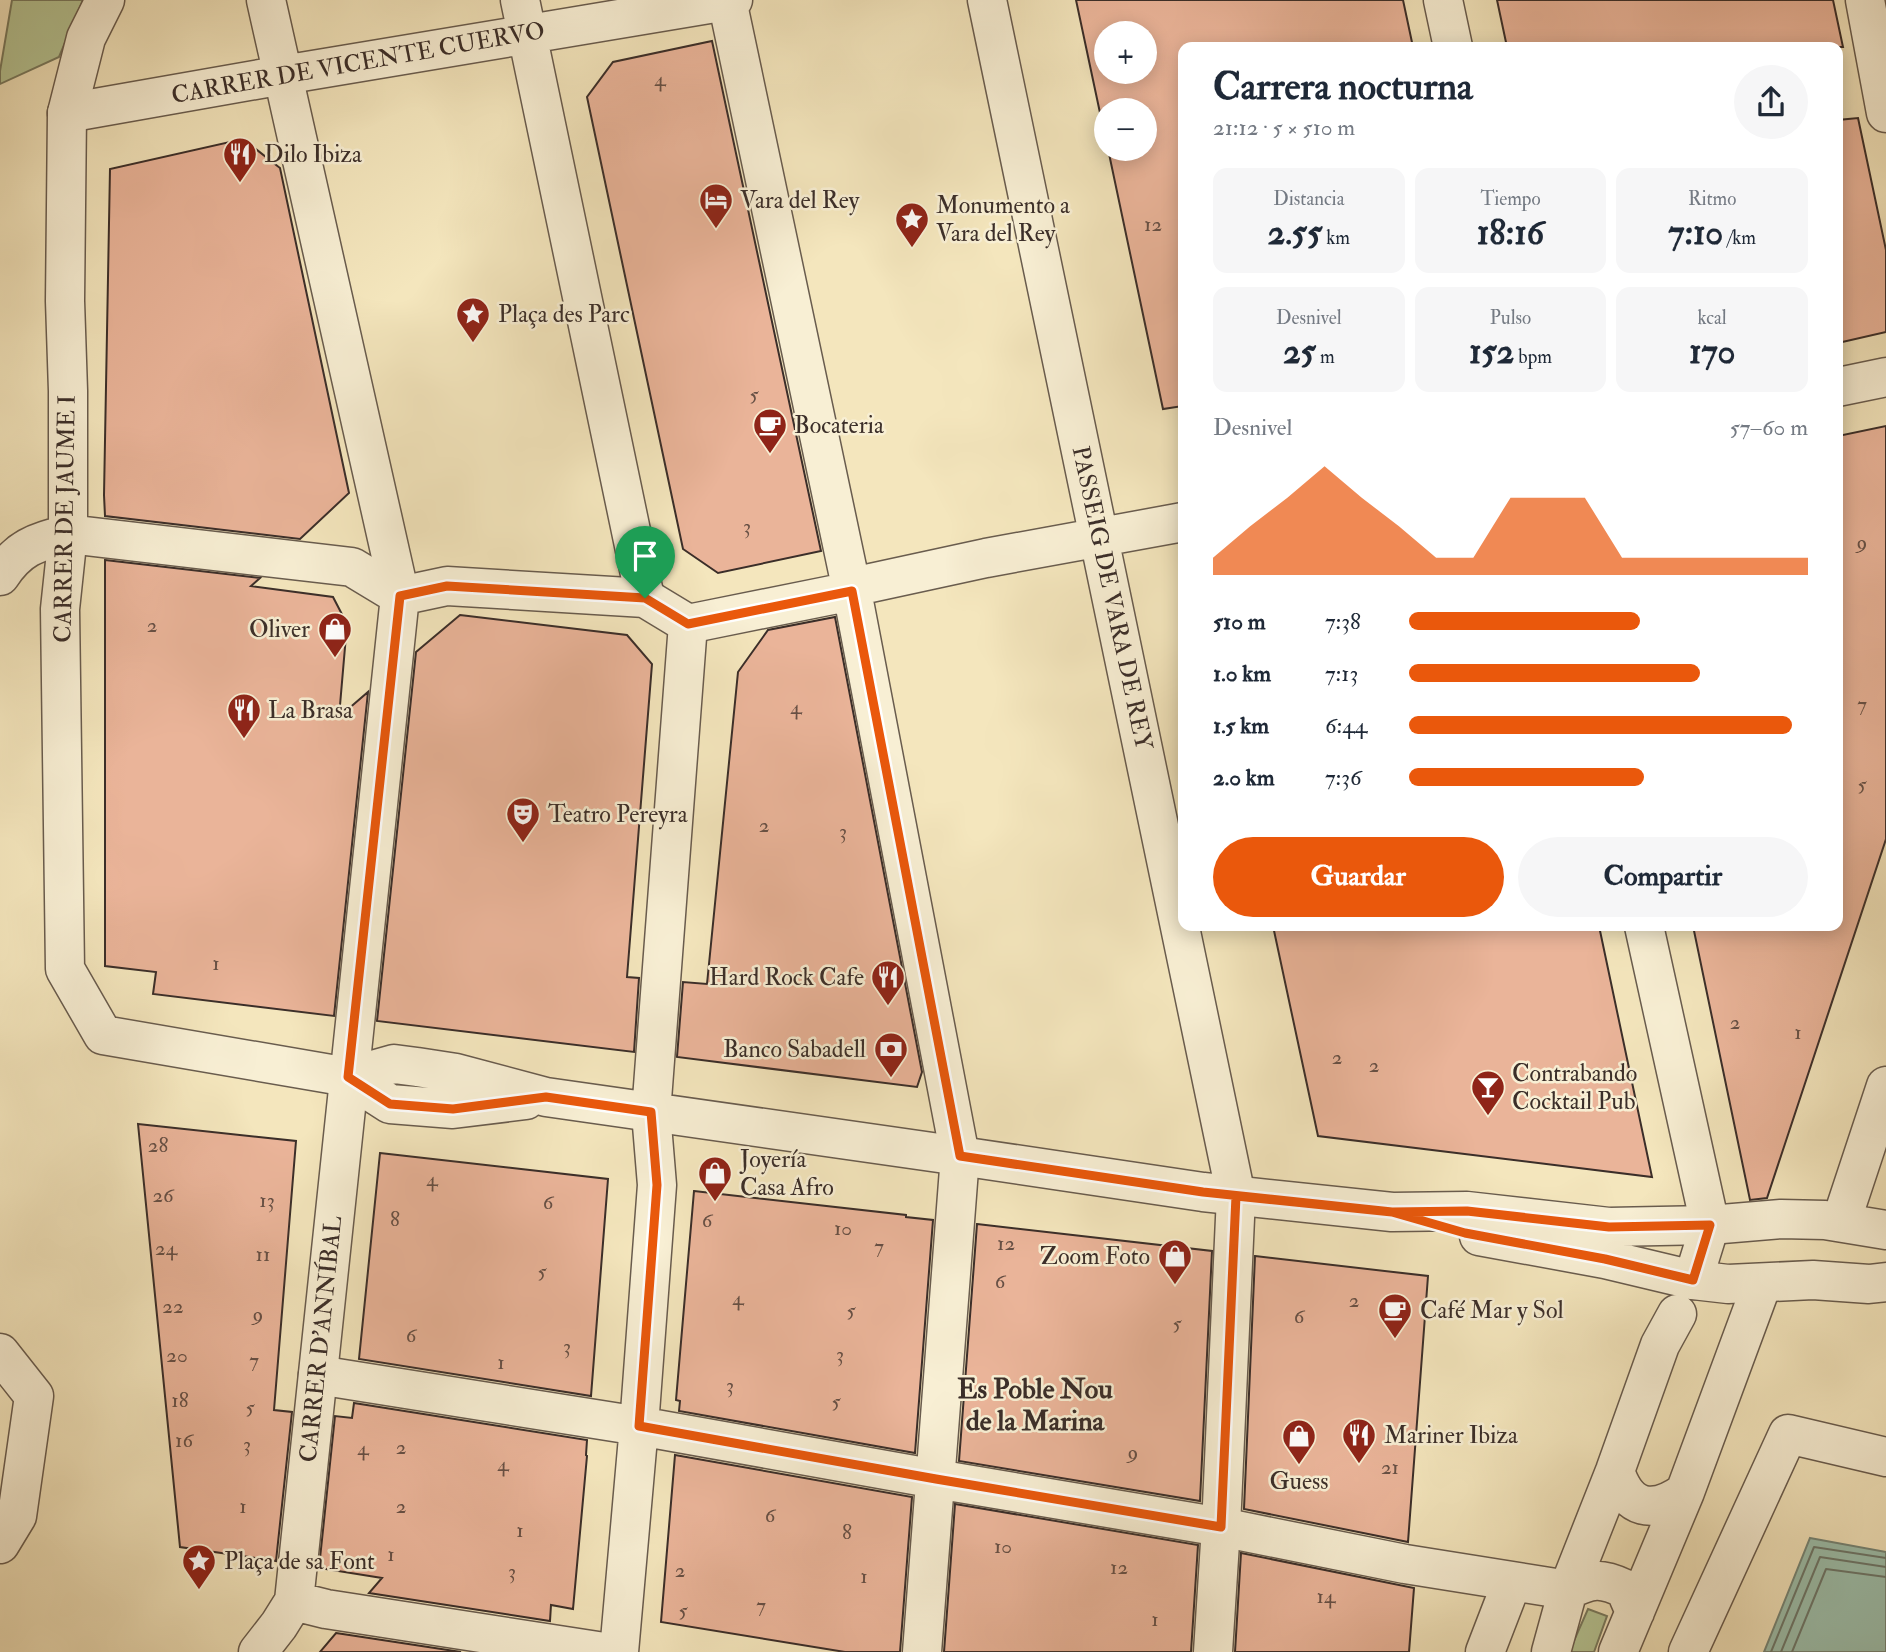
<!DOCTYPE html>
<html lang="es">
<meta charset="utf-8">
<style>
:root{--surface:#fff;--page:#f6f6f7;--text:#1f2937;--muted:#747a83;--accent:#ea580c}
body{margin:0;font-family:"IM FELL Double Pica",serif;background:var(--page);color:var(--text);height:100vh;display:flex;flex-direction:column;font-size:26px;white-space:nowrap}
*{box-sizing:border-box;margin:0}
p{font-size:23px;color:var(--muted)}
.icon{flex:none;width:38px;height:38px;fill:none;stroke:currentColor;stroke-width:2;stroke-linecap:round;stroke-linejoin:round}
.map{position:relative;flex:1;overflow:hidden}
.drawer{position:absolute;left:1178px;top:42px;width:665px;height:889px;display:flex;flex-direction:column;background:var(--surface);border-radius:14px;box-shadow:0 4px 18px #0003}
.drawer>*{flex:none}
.controls{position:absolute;left:1094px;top:21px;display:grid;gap:14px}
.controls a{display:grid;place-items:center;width:63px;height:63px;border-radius:50%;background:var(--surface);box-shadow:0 4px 18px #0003;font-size:35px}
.pin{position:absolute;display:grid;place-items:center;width:60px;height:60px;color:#fff;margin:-72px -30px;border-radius:50% 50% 50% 0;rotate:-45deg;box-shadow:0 0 7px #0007}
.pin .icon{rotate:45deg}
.round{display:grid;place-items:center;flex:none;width:74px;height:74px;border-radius:37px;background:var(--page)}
.summary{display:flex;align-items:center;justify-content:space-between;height:119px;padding:0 35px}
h1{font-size:38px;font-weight:800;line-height:52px}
.figures{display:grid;grid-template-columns:repeat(3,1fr);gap:10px;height:119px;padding:7px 35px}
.figures div{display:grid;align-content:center;border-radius:14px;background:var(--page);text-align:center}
.figures b{font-size:35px;font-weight:800}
.figures small{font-size:19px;font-weight:400}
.figures p{font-size:19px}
.chart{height:196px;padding:14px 35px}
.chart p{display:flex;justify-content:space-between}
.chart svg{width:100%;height:126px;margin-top:7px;fill:var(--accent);opacity:.7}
.button{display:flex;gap:14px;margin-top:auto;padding:14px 35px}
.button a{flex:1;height:80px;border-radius:42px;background:var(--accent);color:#fff;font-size:28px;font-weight:800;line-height:80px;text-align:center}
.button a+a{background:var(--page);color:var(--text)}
ul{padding:0 35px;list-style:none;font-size:23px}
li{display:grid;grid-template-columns:112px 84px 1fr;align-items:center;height:52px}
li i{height:18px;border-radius:9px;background:var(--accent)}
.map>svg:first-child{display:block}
</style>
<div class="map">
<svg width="1886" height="1652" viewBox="0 0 1886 1652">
<rect width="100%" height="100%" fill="#f4e6bd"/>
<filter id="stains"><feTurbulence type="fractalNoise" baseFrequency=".00286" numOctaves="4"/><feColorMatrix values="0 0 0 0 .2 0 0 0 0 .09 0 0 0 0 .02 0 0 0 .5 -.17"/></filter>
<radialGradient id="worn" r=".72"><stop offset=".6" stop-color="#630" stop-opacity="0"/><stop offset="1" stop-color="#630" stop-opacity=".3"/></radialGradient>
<path fill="#b6c695" stroke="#787a5f" stroke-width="2" d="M12 0H83L59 57 0 84V71Z
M1588 1609 1607 1616 1594 1652H1569Z"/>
<path fill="#9cc0ad" stroke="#758678" stroke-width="2" d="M1810 1538 1886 1552V1652H1764Z"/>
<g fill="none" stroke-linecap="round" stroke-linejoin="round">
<path stroke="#6c776b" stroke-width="2" d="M1771 1652 1814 1547 1886 1558
M1781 1652 1820 1557 1886 1567
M1792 1652 1826 1569 1886 1577"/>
</g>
<path fill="#eab499" stroke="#3b2e29" stroke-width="2" fill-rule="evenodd" d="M1076 0H1403L1413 47H1183V406L1163 409 1108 149H1144V110H1106V141ZM1106 33H1144V72H1106Z
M1497 0H1833L1843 47H1507Z
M712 41 821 551 718 573 683 549 587 97 613 62Z
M1858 118 1886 250V332L1838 343V120Z
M243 139 280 168 349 493 300 539 105 516 104 495 110 169Z
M1886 426V839L1767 1198 1750 1200 1693 926H1838V436Z
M105 560 260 578 251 586 333 597 347 624 339 717 368 692 334 1016 153 994 156 972 105 966Z
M460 615 627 635 652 664 627 977 639 978 634 1052 377 1021 416 652Z
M835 617 922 1072 917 1087 677 1057 683 982 707 984 738 672 768 630Z
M1273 926H1599L1652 1177 1318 1136Z
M138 1124 296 1141 274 1410 292 1412 276 1561 180 1547Z
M380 1153 608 1179 591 1396 359 1359Z
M694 1191 906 1215V1217L933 1220 915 1453 679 1411 680 1401 676 1400Z
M977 1224 1212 1251 1200 1501 959 1461Z
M1255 1256 1428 1276 1408 1542 1244 1509Z
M354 1403 587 1440 586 1455 587 1456 573 1609 551 1605 550 1621 369 1593 382 1578 319 1568 335 1416 352 1418Z
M675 1455 912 1497 900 1652H845L661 1622Z
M955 1504 1198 1545 1191 1652H944Z
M1241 1553 1414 1588 1409 1652H1235Z
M336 1633 461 1652H320Z"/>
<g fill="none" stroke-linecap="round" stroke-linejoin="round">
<g stroke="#695c4e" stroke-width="41">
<path id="pedestrian" d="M266 0 400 596
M520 0 645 598
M727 0 852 591 960 1156 922 1652
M987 0 1236 1196
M67 113 283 75 733 0
M68 534 60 609 65 969 103 1035 348 1077
M688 624 852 591 866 584 986 558 1183 522
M318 1375 639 1426 936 1479 1221 1527 1405 1564 1568 1590
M619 1652 639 1426 657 1185 651 1113
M1485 1652 1512 1582
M1688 1652 1788 1434 1886 1457"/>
</g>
<g stroke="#695c4e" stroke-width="41">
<path id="minor" d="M1443 0 1453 47
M1865 0 1886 113
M1838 387 1886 377
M68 534V391L65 301 67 113 86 38 105 0
M0 576C19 547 35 543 68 534L352 567 400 596 447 586 645 598 688 624 651 1113
M1644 926 1710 1225 1693 1280
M348 1077 394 1064 417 1067 456 1073 546 1097 960 1156
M348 1077 390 1104 453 1109 526 1100
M0 1353 34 1396 17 1516 0 1544
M1615 1471C1628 1510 1652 1515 1685 1492
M1568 1590C1592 1579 1600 1577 1625 1589L1635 1612
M294 1601 326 1609 604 1652
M258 1652 279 1625 294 1601 400 596
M1213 1652 1221 1527 1236 1196
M1551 1652 1568 1590 1615 1471 1660 1345 1677 1314
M1618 1652 1685 1492 1762 1284"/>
</g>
<g stroke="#695c4e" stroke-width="41">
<path id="tertiary" d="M960 1156 1203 1192 1392 1212 1467 1211 1609 1227 1710 1225 1781 1219 1825 1220 1886 1230
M1841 1222 1886 1086
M1479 1236 1605 1259 1693 1280 1728 1284 1813 1280 1869 1284 1886 1282"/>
</g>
<use href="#pedestrian" stroke="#f8efd4" stroke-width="38"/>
<use href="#minor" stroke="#f8efd4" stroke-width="38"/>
<use href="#tertiary" stroke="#f8efd4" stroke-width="38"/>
</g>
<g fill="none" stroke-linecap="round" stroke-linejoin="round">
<g stroke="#fff" stroke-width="14">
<path id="route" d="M645 598 447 586 400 596 348 1077 390 1104 453 1109 546 1097 651 1112 657 1185 639 1426 936 1479 1221 1527 1236 1196 1392 1212 1467 1211 1609 1227 1710 1225 1693 1280 1605 1259 1465 1233 1392 1212 1203 1192 960 1156 852 591 688 624 645 598"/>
</g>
<use href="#route" stroke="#ea580c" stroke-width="9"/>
</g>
<defs>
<g id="restaurant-pin" transform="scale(1.75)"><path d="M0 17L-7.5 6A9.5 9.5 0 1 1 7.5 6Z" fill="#8f2418" stroke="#f8efd4"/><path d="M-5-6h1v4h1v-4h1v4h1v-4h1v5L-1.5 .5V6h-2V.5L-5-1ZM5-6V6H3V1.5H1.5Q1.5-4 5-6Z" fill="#fff"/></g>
<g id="hotel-pin" transform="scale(1.75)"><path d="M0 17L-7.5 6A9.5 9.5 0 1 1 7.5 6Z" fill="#8f2418" stroke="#f8efd4"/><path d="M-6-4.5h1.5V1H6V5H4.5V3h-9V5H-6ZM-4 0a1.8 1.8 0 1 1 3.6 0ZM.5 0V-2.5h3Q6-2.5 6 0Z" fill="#fff"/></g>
<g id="sight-pin" transform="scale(1.75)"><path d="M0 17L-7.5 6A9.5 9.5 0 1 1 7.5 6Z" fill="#8f2418" stroke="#f8efd4"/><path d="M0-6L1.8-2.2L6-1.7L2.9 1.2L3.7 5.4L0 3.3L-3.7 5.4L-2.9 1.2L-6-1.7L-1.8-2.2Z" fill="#fff"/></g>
<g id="cafe-pin" transform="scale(1.75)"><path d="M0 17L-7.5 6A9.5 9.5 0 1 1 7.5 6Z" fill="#8f2418" stroke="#f8efd4"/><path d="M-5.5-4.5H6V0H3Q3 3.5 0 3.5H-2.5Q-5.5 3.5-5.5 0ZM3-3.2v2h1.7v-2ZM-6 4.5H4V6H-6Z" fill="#fff"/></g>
<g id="shop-pin" transform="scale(1.75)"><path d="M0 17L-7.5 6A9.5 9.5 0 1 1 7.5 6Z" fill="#8f2418" stroke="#f8efd4"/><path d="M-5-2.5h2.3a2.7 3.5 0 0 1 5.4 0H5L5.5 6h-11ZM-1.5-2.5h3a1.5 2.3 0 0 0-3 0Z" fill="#fff"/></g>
<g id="theatre-pin" transform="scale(1.75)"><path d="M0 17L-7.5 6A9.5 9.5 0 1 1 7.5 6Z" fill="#8f2418" stroke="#f8efd4"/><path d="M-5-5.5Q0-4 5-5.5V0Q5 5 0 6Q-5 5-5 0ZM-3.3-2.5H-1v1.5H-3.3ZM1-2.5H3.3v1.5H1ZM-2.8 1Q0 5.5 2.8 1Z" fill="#fff"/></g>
<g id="bank-pin" transform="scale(1.75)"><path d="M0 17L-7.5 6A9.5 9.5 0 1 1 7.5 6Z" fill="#8f2418" stroke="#f8efd4"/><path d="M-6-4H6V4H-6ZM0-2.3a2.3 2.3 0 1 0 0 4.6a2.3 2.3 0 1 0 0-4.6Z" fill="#fff"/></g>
<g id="bar-pin" transform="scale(1.75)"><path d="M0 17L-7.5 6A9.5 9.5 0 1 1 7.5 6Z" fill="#8f2418" stroke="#f8efd4"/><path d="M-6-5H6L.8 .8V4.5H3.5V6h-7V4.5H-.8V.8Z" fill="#fff"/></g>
</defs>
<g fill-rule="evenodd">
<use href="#restaurant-pin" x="240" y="154"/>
<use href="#hotel-pin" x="716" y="200"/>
<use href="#sight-pin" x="912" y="219"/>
<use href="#sight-pin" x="473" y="314"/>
<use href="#cafe-pin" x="770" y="425"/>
<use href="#shop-pin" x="335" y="629"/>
<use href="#restaurant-pin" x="244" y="710"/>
<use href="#theatre-pin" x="523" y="814"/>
<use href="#restaurant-pin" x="888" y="977"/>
<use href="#bank-pin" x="891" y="1049"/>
<use href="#bar-pin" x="1488" y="1087"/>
<use href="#shop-pin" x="715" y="1173"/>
<use href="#shop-pin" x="1175" y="1256"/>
<use href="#cafe-pin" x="1395" y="1310"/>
<use href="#restaurant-pin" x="1359" y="1435"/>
<use href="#shop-pin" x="1299" y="1436"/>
<use href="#sight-pin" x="199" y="1561"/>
</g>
<g text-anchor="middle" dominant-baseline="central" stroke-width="5" stroke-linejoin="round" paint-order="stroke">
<g font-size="21" fill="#675045">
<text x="660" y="79">4</text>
<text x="1153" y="224">12</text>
<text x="754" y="394">5</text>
<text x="747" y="526">3</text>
<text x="1862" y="542">9</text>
<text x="152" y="625">2</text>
<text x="1862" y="704">7</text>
<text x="796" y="707">4</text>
<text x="1862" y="784">5</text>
<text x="764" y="825">2</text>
<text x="843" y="831">3</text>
<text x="216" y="963">1</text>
<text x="1735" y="1022">2</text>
<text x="1798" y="1032">1</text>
<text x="1337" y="1057">2</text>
<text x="1374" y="1065">2</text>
<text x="158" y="1145">28</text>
<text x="432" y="1179">4</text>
<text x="163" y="1195">26</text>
<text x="267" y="1200">13</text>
<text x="548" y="1202">6</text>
<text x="395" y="1219">8</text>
<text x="707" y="1220">6</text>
<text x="843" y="1228">10</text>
<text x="1006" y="1243">12</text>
<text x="879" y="1246">7</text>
<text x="166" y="1248">24</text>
<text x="263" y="1254">11</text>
<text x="542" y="1271">5</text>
<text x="1000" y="1281">6</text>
<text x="738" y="1298">4</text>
<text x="1354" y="1300">2</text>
<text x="173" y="1306">22</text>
<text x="851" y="1310">5</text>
<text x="258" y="1314">9</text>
<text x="1299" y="1316">6</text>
<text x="1177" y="1323">5</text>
<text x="411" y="1335">6</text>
<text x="567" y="1346">3</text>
<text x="840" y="1354">3</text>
<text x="177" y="1355">20</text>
<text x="254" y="1360">7</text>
<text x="501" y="1362">1</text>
<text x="730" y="1385">3</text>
<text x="180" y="1400">18</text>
<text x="836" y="1401">5</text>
<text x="250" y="1407">5</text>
<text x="184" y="1440">16</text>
<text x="247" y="1444">3</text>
<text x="401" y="1447">2</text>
<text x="363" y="1448">4</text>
<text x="1133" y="1452">9</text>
<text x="503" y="1464">4</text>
<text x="1390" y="1467">21</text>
<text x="243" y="1506">1</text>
<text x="401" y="1506">2</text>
<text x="770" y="1515">6</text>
<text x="520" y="1530">1</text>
<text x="847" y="1532">8</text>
<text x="1003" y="1546">10</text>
<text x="391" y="1554">1</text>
<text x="1119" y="1567">12</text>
<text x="680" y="1570">2</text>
<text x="512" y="1571">3</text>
<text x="864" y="1576">1</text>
<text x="1326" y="1596">14</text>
<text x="761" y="1605">7</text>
<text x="683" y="1610">5</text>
<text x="1155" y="1619">1</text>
</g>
<g font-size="24" fill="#3b2e29" stroke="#f8efd4">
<text transform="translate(358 63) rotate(-10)">CARRER DE VICENTE CUERVO</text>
<text transform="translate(65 519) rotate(-89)">CARRER DE JAUME I</text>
<text transform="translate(1112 598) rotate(78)">PASSEIG DE VARA DE REY</text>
<text transform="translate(321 1339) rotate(-84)">CARRER D'ANNÍBAL</text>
</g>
<g font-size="24" fill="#3b2e29" stroke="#f8efd4" text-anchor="start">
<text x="264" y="154">Dilo Ibiza</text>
<text x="740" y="200">Vara del Rey</text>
<text x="936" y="205">Monumento a<tspan x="936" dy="28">Vara del Rey</tspan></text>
<text x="498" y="314">Plaça des Parc</text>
<text x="794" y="425">Bocateria</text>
<text x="310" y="629" text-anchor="end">Oliver</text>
<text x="268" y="710">La Brasa</text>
<text x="548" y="814">Teatro Pereyra</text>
<text x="864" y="977" text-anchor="end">Hard Rock Cafe</text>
<text x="866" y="1049" text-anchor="end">Banco Sabadell</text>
<text x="1512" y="1073">Contrabando<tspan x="1512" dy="28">Cocktail Pub</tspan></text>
<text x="740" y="1159">Joyería<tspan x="740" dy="28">Casa Afro</tspan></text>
<text x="1150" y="1256" text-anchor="end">Zoom Foto</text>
<text x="1420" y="1310">Café Mar y Sol</text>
<text x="1384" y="1435">Mariner Ibiza</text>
<text x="1299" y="1481" text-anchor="middle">Guess</text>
<text x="224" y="1561">Plaça de sa Font</text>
</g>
<g font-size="28" font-weight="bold" fill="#3b2e29" stroke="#f8efd4">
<text x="1035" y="1389">Es Poble Nou<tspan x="1035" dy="32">de la Marina</tspan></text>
</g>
</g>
<rect width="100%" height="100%" filter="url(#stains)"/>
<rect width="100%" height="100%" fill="url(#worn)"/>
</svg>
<div class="controls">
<a>+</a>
<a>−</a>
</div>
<div class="pin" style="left:645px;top:598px;background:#1e9e55"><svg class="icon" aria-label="arrive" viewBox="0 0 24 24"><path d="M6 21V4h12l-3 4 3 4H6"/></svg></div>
<section class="drawer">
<div class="summary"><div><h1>Carrera nocturna</h1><p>21:12 · 5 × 510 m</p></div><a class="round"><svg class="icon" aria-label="share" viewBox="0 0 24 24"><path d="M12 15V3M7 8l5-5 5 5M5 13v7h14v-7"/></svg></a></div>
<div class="figures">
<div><p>Distancia</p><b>2.55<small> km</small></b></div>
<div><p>Tiempo</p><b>18:16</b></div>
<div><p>Ritmo</p><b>7:10<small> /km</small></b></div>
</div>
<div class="figures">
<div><p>Desnivel</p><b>25<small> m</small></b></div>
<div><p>Pulso</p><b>152<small> bpm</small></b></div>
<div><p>kcal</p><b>170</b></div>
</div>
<div class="chart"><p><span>Desnivel</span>57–60 m</p>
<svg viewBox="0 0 160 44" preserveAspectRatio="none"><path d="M0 44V38L10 27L20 17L30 6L40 17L50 27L60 38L70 38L80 17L90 17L100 17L110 38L120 38L130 38L140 38L150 38L160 38V44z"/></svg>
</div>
<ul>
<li><b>510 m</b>7:38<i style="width:58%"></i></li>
<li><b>1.0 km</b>7:13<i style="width:73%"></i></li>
<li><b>1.5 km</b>6:44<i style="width:96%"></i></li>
<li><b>2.0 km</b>7:36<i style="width:59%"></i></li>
</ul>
<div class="button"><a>Guardar</a><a>Compartir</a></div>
</section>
</div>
